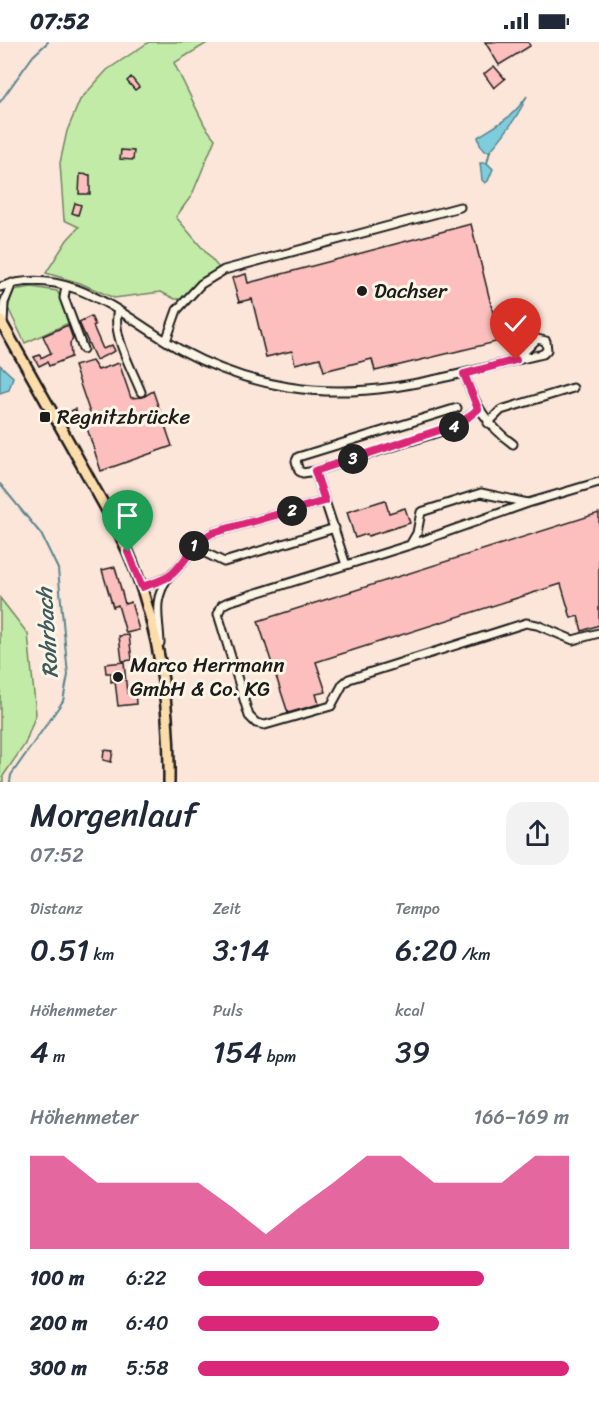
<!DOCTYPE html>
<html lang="de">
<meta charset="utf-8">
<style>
:root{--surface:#fff;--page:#f2f2f3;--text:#1f2937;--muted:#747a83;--accent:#db2777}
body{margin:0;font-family:Sriracha,sans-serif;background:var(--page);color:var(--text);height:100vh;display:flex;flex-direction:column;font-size:22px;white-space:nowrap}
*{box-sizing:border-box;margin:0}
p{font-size:20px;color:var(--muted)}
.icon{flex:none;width:33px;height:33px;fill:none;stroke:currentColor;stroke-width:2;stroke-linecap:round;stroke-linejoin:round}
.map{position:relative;height:740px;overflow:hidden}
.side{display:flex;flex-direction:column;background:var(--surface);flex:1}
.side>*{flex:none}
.pin{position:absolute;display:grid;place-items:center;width:51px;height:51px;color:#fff;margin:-62px -26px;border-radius:50% 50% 50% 0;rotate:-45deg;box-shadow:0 0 6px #0007}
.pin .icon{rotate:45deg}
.km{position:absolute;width:30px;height:30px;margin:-15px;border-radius:50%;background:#222;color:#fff;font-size:16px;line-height:30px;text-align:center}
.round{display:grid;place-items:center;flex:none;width:63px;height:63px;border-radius:18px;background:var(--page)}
.headline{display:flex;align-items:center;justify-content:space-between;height:102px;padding:0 30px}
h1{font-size:33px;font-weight:600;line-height:45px}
.stats{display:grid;grid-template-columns:repeat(3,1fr);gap:9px;height:102px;padding:6px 30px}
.stats div{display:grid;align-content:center}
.stats b{font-size:30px;font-weight:600}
.stats small{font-size:16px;font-weight:400}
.stats p{font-size:16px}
.chart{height:168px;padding:12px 30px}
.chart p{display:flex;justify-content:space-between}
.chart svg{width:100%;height:108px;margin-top:6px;fill:var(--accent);opacity:.7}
ul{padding:0 30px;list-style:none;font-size:20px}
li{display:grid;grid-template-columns:96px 72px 1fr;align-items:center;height:45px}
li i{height:15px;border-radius:8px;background:var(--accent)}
.status{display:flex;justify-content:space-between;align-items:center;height:42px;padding:0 30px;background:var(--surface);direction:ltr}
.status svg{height:16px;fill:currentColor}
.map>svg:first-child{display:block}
</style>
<div class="status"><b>07:52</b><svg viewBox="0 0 49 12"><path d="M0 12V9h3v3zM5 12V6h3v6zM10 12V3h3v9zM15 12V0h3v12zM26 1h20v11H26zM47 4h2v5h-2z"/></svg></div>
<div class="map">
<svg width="599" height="740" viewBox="0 0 599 740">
<rect width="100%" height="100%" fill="#fce5d9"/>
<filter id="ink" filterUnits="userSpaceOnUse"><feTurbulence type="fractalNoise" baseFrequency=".0167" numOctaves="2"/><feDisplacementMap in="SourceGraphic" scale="12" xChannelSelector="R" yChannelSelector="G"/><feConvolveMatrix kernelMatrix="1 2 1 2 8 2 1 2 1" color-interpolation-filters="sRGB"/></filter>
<g filter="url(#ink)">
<path fill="#c2eba7" stroke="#6f8462" stroke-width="1.5" d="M149 0H209L174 21 205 84 215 97 192 153 176 175 219 226 197 242 183 257H175L161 250 114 256 80 241 46 231 67 198 79 185 64 178 60 121 67 89 80 58 107 28Z
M32 245 57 249 73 279 25 301 8 266 13 248Z
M0 556 28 592 36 672 25 702 3 734V740H0Z"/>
<path fill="#7eccdc" stroke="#57868f" stroke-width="1.5" d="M527 54C518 75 505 92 490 109H485L480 103 478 95C501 80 511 77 527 54Z
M480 121H487L493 127 488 139 485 141 482 138Z
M0 323 13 335 9 348 0 351Z"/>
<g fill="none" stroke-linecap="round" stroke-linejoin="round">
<path stroke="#57868f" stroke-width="2" d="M0 60 33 14 48 0
M487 121 490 109
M0 442 41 492 58 527 68 633 63 659 11 733 10 740"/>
</g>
<path fill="#fcbfbd" stroke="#1c1c1c" stroke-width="1.5" d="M485 0H528L530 4 499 23Z
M494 24 505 37 494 46 484 32Z
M131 35 139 45 135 48 127 39Z
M121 108 134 109 133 118 120 117Z
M80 132 90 133V152H79Z
M75 161 81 163 78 173 72 171Z
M471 182 500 299 375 329 372 317 324 329 320 316 295 322 292 309 266 315 252 257 239 260 232 236 246 232 248 241Z
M91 274 95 283 93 284 103 307 112 303 115 309 96 318 79 280Z
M68 283 73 297 70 301 71 315 49 324 47 320 39 324 34 315 40 313 41 316 51 311 43 294Z
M92 319 98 328 119 321 131 356 143 355 153 349 172 404 101 429 85 380 92 377 74 324Z
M75 367 80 377 73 381 67 371Z
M385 458 389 471 405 466 410 481 368 494 367 492 355 496 347 470Z
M599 471V583L582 589 578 574 571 576 561 542 316 620 326 650 316 652 319 662 288 671 258 579Z
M115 525 125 562 131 560 139 588 126 591 118 563 113 565 102 528Z
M129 593 132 618 122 619 119 594Z
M124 620 127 651 135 649 136 662 118 664 115 639 111 640V631H106L105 622Z
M104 708 113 709 111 720 103 718Z"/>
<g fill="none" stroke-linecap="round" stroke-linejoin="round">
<g stroke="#1c1c1c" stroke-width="11">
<path id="minor" d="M66 244 64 256 83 307
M0 245C71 221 124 276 181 308 214 326 251 339 288 345 376 360 458 331 543 312L547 308 546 299 537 297 516 318
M118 268C111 292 132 327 141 350
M3 282 4 261 12 241
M166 299 177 268 201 242 224 228 460 165
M464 331C474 362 487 383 513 402
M488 381 501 368 573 346
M315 429 303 431 299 429 296 419 298 415 457 366
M599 440 528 461 410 503 228 560 222 563 218 572 249 674 256 681 265 683 331 664 343 642 349 637 526 581 537 583 573 598 599 591
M325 459 315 429 455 385 478 367
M410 503 417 491 421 470 481 451 528 461
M193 505 224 520 335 486
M142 545C152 541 164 539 172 532 188 518 191 502 212 491L325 459 346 523
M160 601C159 573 152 561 168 535"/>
</g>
<g stroke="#1c1c1c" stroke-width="14">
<path id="major" d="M0 278C28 328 57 378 85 429 103 462 123 494 136 530 161 597 170 669 169 740"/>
</g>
<use href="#minor" stroke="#fcf5e5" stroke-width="7"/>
<use href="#major" stroke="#fddcac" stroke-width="9"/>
</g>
</g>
<g fill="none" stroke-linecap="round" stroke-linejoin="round" filter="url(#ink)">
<g stroke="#fff" stroke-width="12">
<path id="route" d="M128 510 142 545C152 541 164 539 172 532 188 518 191 502 212 491L325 459 315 429 461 381 478 367 464 332 516 318"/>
</g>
<use href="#route" stroke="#db2777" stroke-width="8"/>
</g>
<g fill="#1c1c1c" stroke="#fcf5e5" stroke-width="2">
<circle cx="362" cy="249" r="6"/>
<rect x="39" y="369" width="12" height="12" rx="3"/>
<circle cx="118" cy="635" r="6"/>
</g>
<g text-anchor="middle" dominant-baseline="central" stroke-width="6" stroke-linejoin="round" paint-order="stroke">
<g font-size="21" fill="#1c1c1c" stroke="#fcf5e5" text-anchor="start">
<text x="374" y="249">Dachser</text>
<text x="57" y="375">Regnitzbrücke</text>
<text x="130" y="623">Marco Herrmann<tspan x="130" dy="24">GmbH &amp; Co. KG</tspan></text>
</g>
<g font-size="22" font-style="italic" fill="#3e5a5f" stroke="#fcf5e5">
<text transform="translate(47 591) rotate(-94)">Rohrbach</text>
</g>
</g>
</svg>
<div class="pin" style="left:128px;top:510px;background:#1e9e55"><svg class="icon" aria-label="arrive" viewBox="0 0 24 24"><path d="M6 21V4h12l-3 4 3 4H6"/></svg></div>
<div class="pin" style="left:516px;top:318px;background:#d93025"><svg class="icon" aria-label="check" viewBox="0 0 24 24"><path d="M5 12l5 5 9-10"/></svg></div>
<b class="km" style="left:194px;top:504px">1</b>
<b class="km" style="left:292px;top:469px">2</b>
<b class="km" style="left:353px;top:417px">3</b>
<b class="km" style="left:454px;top:385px">4</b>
</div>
<section class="side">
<div class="headline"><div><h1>Morgenlauf</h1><p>07:52</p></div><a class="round"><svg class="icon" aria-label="share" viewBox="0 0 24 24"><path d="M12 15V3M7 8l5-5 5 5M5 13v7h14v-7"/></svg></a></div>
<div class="stats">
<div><p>Distanz</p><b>0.51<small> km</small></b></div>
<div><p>Zeit</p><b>3:14</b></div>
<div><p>Tempo</p><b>6:20<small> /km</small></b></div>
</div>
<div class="stats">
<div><p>Höhenmeter</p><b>4<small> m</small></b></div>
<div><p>Puls</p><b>154<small> bpm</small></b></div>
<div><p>kcal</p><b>39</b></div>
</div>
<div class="chart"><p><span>Höhenmeter</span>166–169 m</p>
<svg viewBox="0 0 160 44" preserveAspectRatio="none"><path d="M0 44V6L10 6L20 17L30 17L40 17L50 17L60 27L70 38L80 27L90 17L100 6L110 6L120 17L130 17L140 17L150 6L160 6V44z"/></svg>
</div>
<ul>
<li><b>100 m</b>6:22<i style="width:77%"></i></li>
<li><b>200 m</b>6:40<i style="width:65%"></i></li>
<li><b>300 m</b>5:58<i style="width:100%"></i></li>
</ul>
</section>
